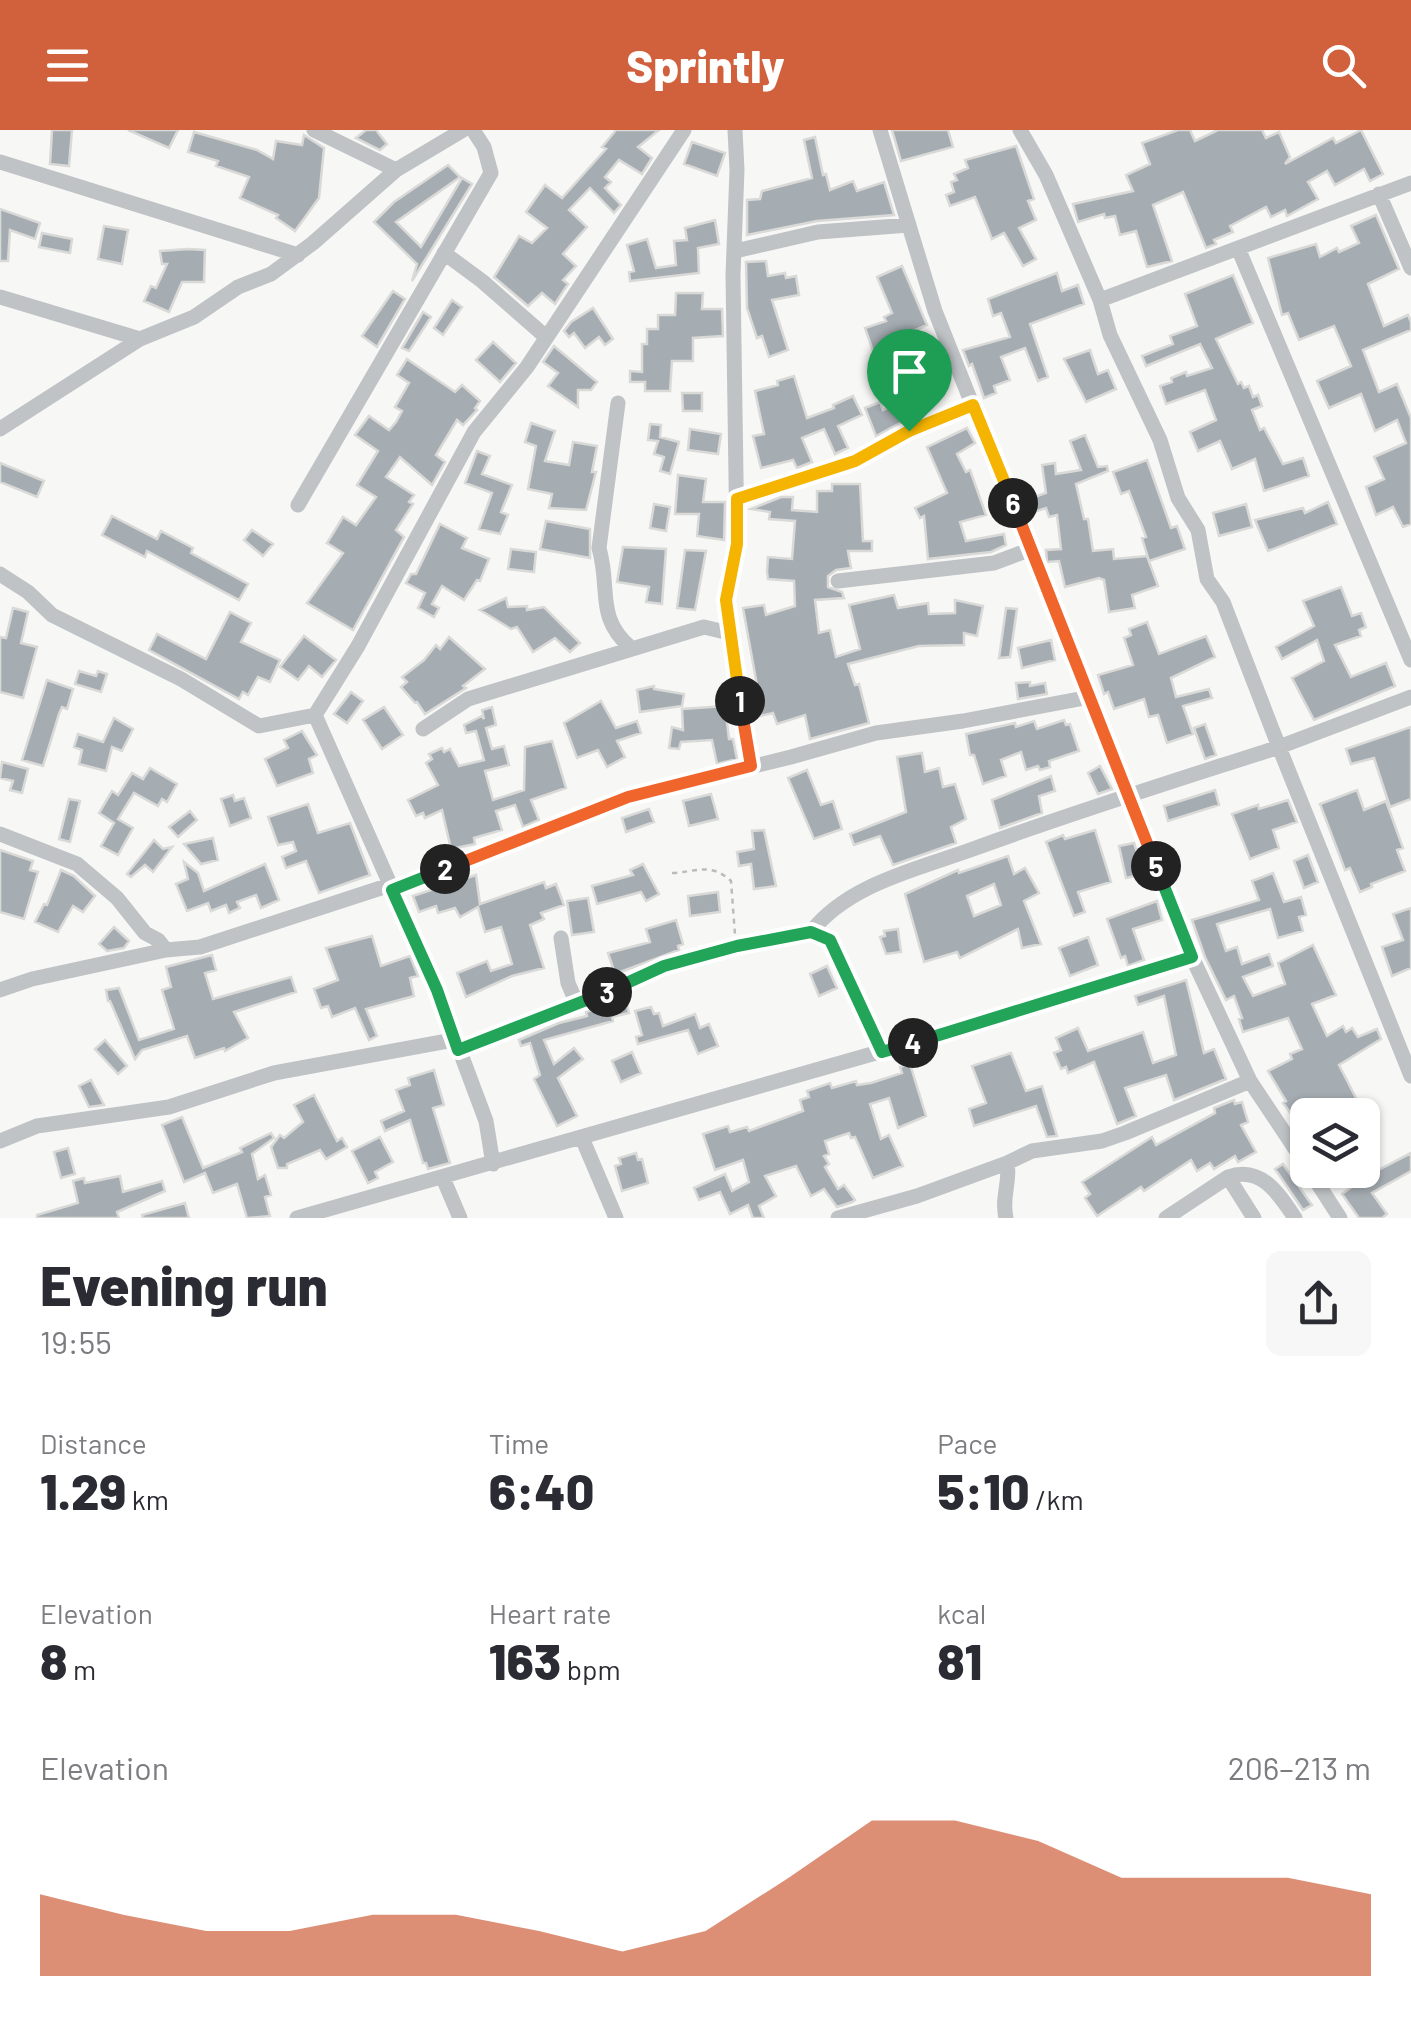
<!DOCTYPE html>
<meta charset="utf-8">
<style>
:root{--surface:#fff;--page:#f7f7f7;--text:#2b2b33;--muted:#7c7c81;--accent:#d0613c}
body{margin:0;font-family:Barlow,sans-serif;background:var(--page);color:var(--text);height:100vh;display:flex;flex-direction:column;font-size:38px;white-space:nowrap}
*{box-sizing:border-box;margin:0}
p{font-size:32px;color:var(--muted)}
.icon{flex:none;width:55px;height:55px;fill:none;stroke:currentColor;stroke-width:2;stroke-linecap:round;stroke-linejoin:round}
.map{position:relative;height:1088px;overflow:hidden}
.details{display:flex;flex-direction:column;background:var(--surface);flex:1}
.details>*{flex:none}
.tools{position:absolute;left:1290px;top:968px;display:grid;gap:20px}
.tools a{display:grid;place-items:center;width:90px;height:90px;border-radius:15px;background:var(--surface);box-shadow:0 2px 8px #0004;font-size:50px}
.pin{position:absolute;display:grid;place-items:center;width:85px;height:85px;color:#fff;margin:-102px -42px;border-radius:50% 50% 50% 0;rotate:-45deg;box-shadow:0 0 10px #0007}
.pin .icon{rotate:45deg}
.km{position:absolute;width:50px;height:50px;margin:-25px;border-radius:50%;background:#222;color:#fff;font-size:28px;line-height:50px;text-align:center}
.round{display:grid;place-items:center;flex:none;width:105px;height:105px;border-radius:15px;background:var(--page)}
.head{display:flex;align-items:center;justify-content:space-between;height:170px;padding:0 40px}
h1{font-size:55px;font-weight:800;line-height:75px}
.figures{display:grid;grid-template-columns:repeat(3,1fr);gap:15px;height:170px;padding:10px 40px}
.figures div{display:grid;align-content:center}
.figures b{font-size:50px;font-weight:800}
.figures small{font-size:28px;font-weight:400}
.figures p{font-size:28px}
.chart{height:280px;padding:20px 40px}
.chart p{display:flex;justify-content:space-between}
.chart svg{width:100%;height:180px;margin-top:10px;fill:var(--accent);opacity:.7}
header{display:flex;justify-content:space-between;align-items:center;height:130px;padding:0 40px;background:var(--accent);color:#fff;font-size:45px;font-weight:800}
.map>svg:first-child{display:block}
</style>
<header><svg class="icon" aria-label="menu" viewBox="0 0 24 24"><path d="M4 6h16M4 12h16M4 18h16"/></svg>Sprintly<svg class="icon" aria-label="search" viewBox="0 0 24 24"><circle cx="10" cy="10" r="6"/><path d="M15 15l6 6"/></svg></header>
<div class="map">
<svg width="1411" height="1088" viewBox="0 0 1411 1088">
<rect width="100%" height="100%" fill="#f7f8f5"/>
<path fill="#a6adb2" stroke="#d9d9d8" stroke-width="2.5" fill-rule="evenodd" d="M52 0H72L69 36 50 34Z
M128 0H178L169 18Z
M366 0H376L387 14 380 20 356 8Z
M616 0H659L638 17 652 28 642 44 619 30 605 47 611 52 605 58 621 75 614 83 590 58 569 80 587 97 563 124 576 136 563 150 568 154 555 174 542 163 528 176 494 147 519 106 532 113 547 98 526 82 545 55 562 68 606 19 602 17Z
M892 0H948L953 17 901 31Z
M1178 0H1190L1195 11 1218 0H1262L1266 8 1279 2 1290 27 1285 34 1333 8 1336 13 1361 0 1383 44 1370 51 1364 39 1335 55 1327 41 1308 52 1318 69 1287 86 1285 80 1271 87 1266 77 1230 96 1233 102 1214 110 1216 114 1206 118 1183 62 1153 75 1172 131 1147 137 1136 101 1120 105 1115 86 1105 88 1104 84 1078 92 1073 74 1133 61 1126 45 1150 34 1142 13Z
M194 2 257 20 273 29 276 11 302 15 304 5 324 18 319 68 295 101 276 88 278 85 240 68 249 47 216 36 218 31 188 22Z
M815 7 823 45 826 44 830 60 853 51 857 61 884 52 894 85 817 91 747 105V70L760 69 762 61 812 48 804 10Z
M692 12 725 23 717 46 684 34Z
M1016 16 1034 69 1028 71 1036 90 1019 98 1036 129 1023 136 1004 103 992 109 975 67 950 76 946 65 954 62 951 52 957 50 954 44 968 38 965 30Z
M448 35 460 47 396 92 421 117 462 48 472 54 412 151 417 134 374 92 394 72Z
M0 79 40 93 35 109 10 100 8 131H0Z
M1376 85 1399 139 1368 154 1384 196 1408 185 1411 192V200L1363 220 1379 262 1397 254 1411 288V394L1403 397 1393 377 1376 385 1366 357 1384 349 1374 327 1406 313 1397 290 1375 301 1361 264 1329 278 1317 251 1351 236 1334 196 1299 210 1288 183 1282 185 1268 128 1316 114 1320 127 1337 118 1339 122 1359 113 1351 96Z
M715 90 719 114 698 118 699 143 630 151 629 142 634 141 627 115 647 109 656 138 676 135 674 111 687 110 685 98Z
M104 96 128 100 122 134 98 129Z
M42 103 72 109 70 123 39 117Z
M188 119 205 120 204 152H182L169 182 144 171 151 156 156 158 167 134H162L160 121Z
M766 131 768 146 785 143 786 148 796 146 799 165 772 170 788 220 769 227 762 206 757 208 747 178 746 132Z
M902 136 927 195 883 214 885 220 874 224 865 198 886 191 884 187 892 183 877 147Z
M1057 143 1062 161 1078 155 1084 174 1030 194 1048 247 1038 251 1025 218 1001 227 1010 250 994 256 996 263 984 268 972 234 969 236 963 220 1010 207 1001 183 993 186 988 169Z
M1233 145 1253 193 1216 209 1238 254 1241 252 1244 258 1249 256 1253 267 1258 265 1262 276 1252 280 1260 300 1264 298 1283 334 1303 328 1309 346 1264 361 1255 329 1232 339 1220 311 1198 321 1190 302 1216 290 1205 260 1166 274 1160 256 1172 252 1171 248 1186 242 1187 246 1212 238 1200 214 1146 236 1142 226 1173 214 1170 206 1197 196 1185 164Z
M393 161 405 169 377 217 362 206Z
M676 163H703L702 179H722L723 206 693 208V231H672L670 261H645V252H630V241L642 242V214H647V199H658V185H675Z
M452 170 462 177 443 205 434 198Z
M593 178 613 209 605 215 599 207 585 218 574 203 569 207 564 201 571 192Z
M423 182 431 187 409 221 402 218Z
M493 212 516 233 500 252 476 230Z
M554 216 597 252 591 260H578V277L548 256 558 243 543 232Z
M1090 220 1098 244 1108 240 1116 259 1086 272 1064 229Z
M407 229 455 262 462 255 480 271 475 278 477 280 463 295 457 290 436 325 445 332 432 355 400 327 386 347 414 365 409 372 413 374 396 400 404 407 353 500 307 473 343 423 327 413 343 387 356 395 376 367 357 355 378 321 355 305 369 286 389 300 396 292 402 281 395 277 409 253 397 245Z
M794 246 807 288 834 278 833 275 853 266 862 285 838 296 848 318 835 324 824 299 802 308 812 332 797 338 793 330 761 338 753 306 764 304 755 261 778 255 777 251Z
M682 263H702V281H683Z
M880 272 883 280 894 275 902 292 876 306 865 278Z
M531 293 555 301 545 331 569 335 573 312 597 316 592 342H596L586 380 549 378 552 364 528 359 536 316 525 312Z
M650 294 661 295 660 307 679 312 670 344 660 341 664 327 654 324 658 311 648 310Z
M967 298 975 313 957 324 966 342 970 340 986 385 960 392 966 411 1004 404 1006 415 991 422 928 429 924 386 920 388 915 378 947 363 927 317Z
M690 299 721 304 718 324 688 320Z
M1085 305 1098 337 1107 336 1108 341 1076 354 1084 389H1088L1093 421 1113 419 1114 429 1147 426 1158 456 1132 465 1135 478 1109 482 1104 450 1099 448 1065 457 1059 431 1047 432 1046 420 1061 419 1057 385 1049 387 1046 378 1031 383 1026 370 1046 363 1042 335 1055 333 1056 344 1081 340 1070 311Z
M477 321 490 326 482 344 512 355 501 382 508 385 500 404 479 399 492 363 465 353Z
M1147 330 1171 398 1177 396 1185 419 1149 431 1142 408 1146 407 1129 361 1121 364 1113 342Z
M0 333 44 351 37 367 0 352Z
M678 345 706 349 703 372H725L724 410 697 406 699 384H675Z
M832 354H860L863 411H872V421H848L851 438 836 440 828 446V457L842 462 844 468 815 470 819 503 830 500 836 527 860 519 849 475 894 465 898 478 928 473 929 484 955 483V470L983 476 977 506 964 503V515L919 516 848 534 855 555 859 554 869 593 810 609 805 585 777 594 773 583 756 587 751 562 758 561 743 478 764 475 766 485 795 476 794 451 768 449 767 442 768 427 792 429 795 391 769 389 770 382 751 379 781 367H793L792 380 817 382V361H832Z
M1328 372 1337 394 1268 421 1255 390 1303 378 1305 383Z
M654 374 670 377 666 401 650 398Z
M1246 374 1252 397 1219 406 1213 383Z
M112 386 157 409 161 401 193 418 191 423 248 454 239 470 147 421 145 427 102 405Z
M546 391 590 399V428L540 419Z
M440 394 467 408 462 418 489 429 480 451 477 450 464 470 442 456 432 474 439 478 434 487 418 478 425 463 406 453 411 444H416Z
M252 400 273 414 263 426 244 410Z
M623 417 666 419 662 474 646 472 649 457 617 452Z
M511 419 536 422 534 442 508 439Z
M685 420 706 421 695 480 677 478Z
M1341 457 1352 486 1361 483 1366 497 1359 500 1361 506 1335 515 1351 547 1386 533 1395 556 1314 590 1292 548 1324 531 1317 510 1282 529 1276 517 1314 496 1303 471Z
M506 468 508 477 527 476V480L544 477 580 513 570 522 555 508 533 522 517 497 511 499 480 480Z
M13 478 28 482 21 513 37 517 23 568 0 562V507L6 508Z
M1006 478 1017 479 1010 527 999 528Z
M230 482 251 493 241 512 280 530 270 552 258 547 248 565 243 562 239 569 149 520 157 504 206 529Z
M1147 492 1159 524 1206 506 1215 527 1171 548 1176 567 1209 559 1212 568 1183 576 1193 604 1167 613 1158 585 1149 587 1144 569 1114 579 1108 562 1104 564 1098 545 1133 535 1124 508 1131 505 1129 499Z
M304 506 336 530 322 547 309 536 298 550 280 537Z
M449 507 485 539 463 556 466 558 425 584 417 572 415 573 401 557 407 552 402 547 424 530 436 515 440 519Z
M1051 510 1055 530 1022 538 1018 518Z
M79 541 96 546 98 541 107 544 101 562 75 554Z
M47 550 73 559 67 579 62 577 59 584 43 636 22 630Z
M1030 552V556L1045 553 1047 564 1018 569 1016 553Z
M654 556V559L684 564 682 576 640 582 637 560Z
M351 562 363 571 347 593 334 584Z
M601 571 616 598 637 591 641 603 617 611 625 627 607 637 598 620 577 628 564 593Z
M725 576 729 609H733L737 629 717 634 712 610 681 612 679 619 669 618 672 597 683 600 682 579Z
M384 577 403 605 382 619 363 590Z
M492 577 496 595 486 598 492 619 504 616 509 635 485 641 493 670 524 660 525 617 552 611 566 658 531 670 539 690 523 697 515 675 496 681 502 700 474 708 475 714 451 719 442 680 425 688 423 683 416 686 408 670 438 655 426 633 432 629 429 624 442 618 444 622 450 619 459 636 484 630 476 601 466 603 464 595 482 586 484 589 482 580Z
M114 588 133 599 122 621 112 617 106 641 79 634 82 620 74 617 78 604 103 612Z
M1064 590 1066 595 1070 594 1079 621 1049 631 1050 637 1040 640 1038 636 1026 640 1021 622 1001 630 1006 646 983 654 974 625H970L966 604 1015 593 1016 597 1034 591 1037 599Z
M1205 594 1216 625 1205 629 1194 598Z
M1411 597V669L1390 677 1374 628 1351 634 1346 619Z
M302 601 317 625 309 629 313 643 277 656 265 629 288 618 284 610Z
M922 623 925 642 939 638 943 657 955 654 966 689 951 697 956 713 893 735 880 706 854 715 850 704 906 682 897 627Z
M2 632 28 639 22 663 10 660 13 651 0 648Z
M1100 636 1112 659 1098 664 1088 643Z
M150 638 177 654 167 672 162 669 158 676 134 663 118 689 133 698 118 725 101 716 114 693 99 683 112 661 118 665 132 643 143 649Z
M807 640 821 675 833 671 842 699 814 709 788 648Z
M1051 646 1055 661 1039 666 1042 683 1000 698 992 670Z
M1215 660 1219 675 1168 691 1164 676Z
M1357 660 1364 680 1386 671 1403 718 1397 720 1405 741 1371 754 1372 757 1360 762 1350 738 1345 740 1320 674Z
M711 664 718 689 689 696 683 671Z
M233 665 235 671 244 668 251 688 230 696 221 669Z
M69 669 80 671 70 712 59 709Z
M1288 670 1297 692 1273 700 1279 718 1250 729 1232 684 1258 675 1259 679Z
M308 674 318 703 350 693 370 745 319 763 306 731 286 738 282 727 296 721 293 712 278 715 268 687Z
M649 679 654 692 626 702 622 688Z
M190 681 197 690 178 707 169 697Z
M764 700 776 756 754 759 751 734 739 736 737 722 754 719 752 701Z
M1095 700 1111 752 1078 762 1085 782 1074 786 1046 712 1063 705 1065 709Z
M213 708 218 730 201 734 184 714Z
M154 710 163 719 172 717 153 742 145 735 131 747 127 744Z
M1134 713 1144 744 1126 748 1119 716Z
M0 720 33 731 30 740 38 742 24 789 0 782Z
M1308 725 1318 752 1304 758 1294 731Z
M1008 726 1014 744 1025 738 1039 763 1024 771 1041 814 1022 818 1018 799 960 828 957 822 924 832 905 764 958 740 959 743ZM994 754 1001 775 974 786 967 766Z
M184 732 198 743 204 761 265 734 279 770 261 778 256 765 237 772 240 778 229 783 226 775 211 781 208 773 187 781 176 754 188 749Z
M643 734 659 764 646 771 641 762 597 774 592 756 633 745 630 740Z
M61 740 74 746 95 766 83 782 73 776 58 802 35 792 44 774 47 775Z
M1273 743 1284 772 1301 767 1306 785 1299 787 1303 801 1278 808 1270 779 1217 794 1226 821 1237 817 1242 834 1269 824 1273 836 1243 847 1253 866 1285 854 1278 833 1313 815 1336 865 1312 874 1327 906 1343 896 1346 902 1352 898 1358 907 1377 899 1381 909 1339 935 1375 1005 1362 1012V985H1308V1006L1283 973 1286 971 1268 941 1292 929 1290 924 1302 919 1288 888 1243 902 1239 889 1242 888 1234 866 1226 870 1205 827 1192 790 1259 770 1252 751Z
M476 745 480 774 544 752 546 758 556 754 564 775 541 783 544 789 530 795 544 838 512 846 466 867 457 843 487 831 491 841 512 834 501 797 485 802 478 777 460 787 455 778 438 783 436 776 419 782 413 766Z
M718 762 720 782 690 786 688 766Z
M588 768 594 802 572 805 567 771Z
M1157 771 1162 790 1133 799 1144 830 1128 836 1125 826 1121 828 1107 789Z
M1411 778V838L1392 846 1382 817 1403 810 1393 784Z
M676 790 683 814 678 816 679 820 615 844 608 823 650 812 646 799Z
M114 797 129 811 124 818 107 821 99 814Z
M898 799 901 822 886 824 880 807 885 806 884 801Z
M372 806 381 836 410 826 418 846 410 848 414 866 366 879 377 906 369 910 355 878 332 887 328 876 321 878 314 859 338 850 326 818Z
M1088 807 1098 835 1070 846 1059 818Z
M212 825 216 840 205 843 213 869 291 847 296 862 234 882 248 908 225 921 224 918 195 928 187 906 142 920 135 929 110 871H108L106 860 119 858 139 910 174 899 162 860 171 857 166 837Z
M827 836 837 858 819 866 810 844Z
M1186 850 1204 923 1214 919 1226 949 1174 970 1166 945 1125 958 1136 986 1117 994 1094 932 1068 943 1066 937 1061 939 1054 923 1061 920 1056 908 1078 898 1088 921 1143 902 1153 933 1176 925 1164 866 1138 875 1135 866Z
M625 868 629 883 612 887 613 891 544 910 554 934 574 918 583 929 558 948 577 986 557 996 534 949 540 945 530 913 521 916 519 910 559 893 587 886 586 882Z
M651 877 654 884 659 883 663 896 695 884 700 898 709 894 718 916 698 924 688 900 638 914 636 907 642 905 635 881Z
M105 910 127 936 118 944 95 919Z
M632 922 641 943 621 952 612 931Z
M1011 923 1026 961 1042 956 1057 1006 1047 1007 1036 976 974 996 969 979 986 973 972 936Z
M910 934 926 986 898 998 889 968 870 974 881 1009 889 1005 903 1036 873 1048 855 1007 851 1008 849 1003 825 1011 829 1024 824 1026 829 1034 825 1037 838 1059 844 1055 855 1070 852 1072 837 1077 824 1059 811 1066 796 1036 765 1046 776 1066 759 1076 764 1088H753L748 1075 730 1084 720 1062 699 1070 694 1058 725 1044 732 1061 749 1052 743 1030 715 1040 703 1004 728 996 730 1002 747 997 749 1001 803 981 800 970 809 967 807 961 830 953 832 958 856 951 857 955 871 953 902 943 900 937Z
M434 940 444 975 433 978 450 1033 428 1039 426 1033H423L410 990 385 1001 381 991 404 981 396 960 410 955 408 948Z
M91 950 104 975 89 977 79 956Z
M314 965 337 1011 342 1008 347 1017 326 1029 320 1020 287 1034V1038H278L271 1017 280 1005 284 1008 303 992 294 975Z
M1234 970 1235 974 1242 972 1248 992 1241 995 1256 1022 1238 1032 1235 1026 1214 1039 1210 1033 1197 1041 1191 1030 1144 1061 1141 1057 1097 1086 1085 1068 1090 1064 1082 1052 1152 1007 1156 1015 1215 983 1214 978Z
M182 987 203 1038 242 1022 240 1018 271 1003 274 1008 252 1024 258 1049 265 1045 271 1065 265 1067 270 1086 247 1088 237 1054 213 1063 205 1043 184 1052 162 995Z
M380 1007 393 1032 375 1042 378 1048 368 1053 352 1021Z
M68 1018 75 1044 61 1048 54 1022Z
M636 1023 638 1030 642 1029 648 1053 622 1061 615 1036 621 1034 619 1028Z
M1411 1023V1041L1372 1063 1387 1084 1382 1088H1359L1342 1064 1365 1047Z
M1283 1034 1312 1075 1303 1080 1275 1039Z
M120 1046 123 1062 162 1051 165 1061 117 1082 119 1088H37V1085L78 1073 73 1051 84 1048 85 1053Z
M185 1073 189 1088H143L142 1085Z"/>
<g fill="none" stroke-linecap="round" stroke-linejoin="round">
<path stroke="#b9bcbe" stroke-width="2.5" stroke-dasharray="5 5" stroke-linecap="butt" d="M672 743C696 742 711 732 731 751L735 805"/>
<path stroke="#bfc3c6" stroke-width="15" d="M314 0 396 40
M735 0 737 40 733 145 737 414 726 470 751 636
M880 0 935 181 1192 827 1250 951 1308 1038
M1020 0 1046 45 1100 170
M0 32 298 125
M1379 64 1411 138
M1238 118 1411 530
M735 121 818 102 909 95
M444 123 482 151 546 207
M0 167 140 209 194 187 238 157 271 144 313 113 396 40 463 0
M618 273 599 418C611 460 595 487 631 518
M0 299 140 209
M737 369 855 331 909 301 973 275
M298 375 491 43 484 17 473 0
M0 444 28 462 52 485 181 549 259 596 315 585
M838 451 994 433 1031 419
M1411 567 1279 617 1411 946
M423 599 468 569 704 497 729 503
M0 704 77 734 117 768 145 803 158 810 166 820 200 817 390 755
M393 761 628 667 791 627 876 603 963 591 1090 567
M811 802C848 754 918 739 973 719 1074 682 1177 650 1279 617L1223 472 1207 449 1198 400 1178 368 1160 310 1110 205 1100 170 1411 53
M561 808 568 853 577 874
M0 860 32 849 166 820
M458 921 577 874 664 836 712 822 805 802 818 803 830 810 883 922
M582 1008 616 1088
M0 1011 37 996 169 977 274 943 453 910
M493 1034 486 991 437 860 315 585 358 516 474 302 527 237 684 0
M1309 1040 1340 1088
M1228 1047 1254 1088
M443 1048 460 1088
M297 1088 1023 881 1192 827
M838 1088 917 1066 1007 1033
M1006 1088C1001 1067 1011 1050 1007 1033L1032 1021 1102 1011 1125 1003 1250 951
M1166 1088 1228 1047C1261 1035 1279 1064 1295 1088"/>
</g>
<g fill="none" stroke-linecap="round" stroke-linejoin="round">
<g stroke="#fff" stroke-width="20">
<path id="split-1" d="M740 571 726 470 737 414V369L855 331 909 301"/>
</g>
<g stroke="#fff" stroke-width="20">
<path id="split-2" d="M445 739 628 667 751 636 740 571"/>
</g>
<g stroke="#fff" stroke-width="20">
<path id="split-3" d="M445 739 392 760 437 860 458 920 607 862"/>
</g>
<g stroke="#fff" stroke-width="20">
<path id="split-4" d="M607 862 664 836 737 816 811 802 830 810 882 922 913 913"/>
</g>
<g stroke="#fff" stroke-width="20">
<path id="split-5" d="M913 913 1192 827 1156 736"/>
</g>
<g stroke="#fff" stroke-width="20">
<path id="split-6" d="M1013 373 1156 736"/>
</g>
<g stroke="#fff" stroke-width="20">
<path id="split-7" d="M909 301 973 275 1013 373"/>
</g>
<use href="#split-1" stroke="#f5b400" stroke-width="12"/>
<use href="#split-2" stroke="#f0652b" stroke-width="12"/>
<use href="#split-3" stroke="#22a559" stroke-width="12"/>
<use href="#split-4" stroke="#22a559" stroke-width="12"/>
<use href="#split-5" stroke="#22a559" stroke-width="12"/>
<use href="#split-6" stroke="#f0652b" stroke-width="12"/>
<use href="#split-7" stroke="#f5b400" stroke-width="12"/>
</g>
</svg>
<div class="tools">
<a><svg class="icon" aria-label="layers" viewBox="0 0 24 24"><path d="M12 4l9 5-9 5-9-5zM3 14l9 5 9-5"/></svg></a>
</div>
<div class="pin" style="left:909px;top:301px;background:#1e9e55"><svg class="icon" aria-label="arrive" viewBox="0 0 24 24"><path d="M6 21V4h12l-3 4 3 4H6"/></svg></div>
<b class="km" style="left:740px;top:571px">1</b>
<b class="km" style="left:445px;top:739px">2</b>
<b class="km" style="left:607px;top:862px">3</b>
<b class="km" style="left:913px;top:913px">4</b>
<b class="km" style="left:1156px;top:736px">5</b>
<b class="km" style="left:1013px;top:373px">6</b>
</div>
<section class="details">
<div class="head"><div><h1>Evening run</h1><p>19:55</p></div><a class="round"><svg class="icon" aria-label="share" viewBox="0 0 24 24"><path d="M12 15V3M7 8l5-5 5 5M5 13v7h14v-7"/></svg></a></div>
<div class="figures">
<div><p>Distance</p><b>1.29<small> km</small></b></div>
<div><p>Time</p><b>6:40</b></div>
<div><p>Pace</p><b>5:10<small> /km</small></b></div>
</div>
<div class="figures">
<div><p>Elevation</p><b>8<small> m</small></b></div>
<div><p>Heart rate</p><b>163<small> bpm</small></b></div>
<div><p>kcal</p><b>81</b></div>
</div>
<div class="chart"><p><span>Elevation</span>206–213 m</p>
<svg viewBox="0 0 160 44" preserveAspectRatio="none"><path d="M0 44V24L10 29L20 33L30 33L40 29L50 29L60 33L70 38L80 33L90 20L100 6L110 6L120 11L130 20L140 20L150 20L160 24V44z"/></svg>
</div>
</section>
